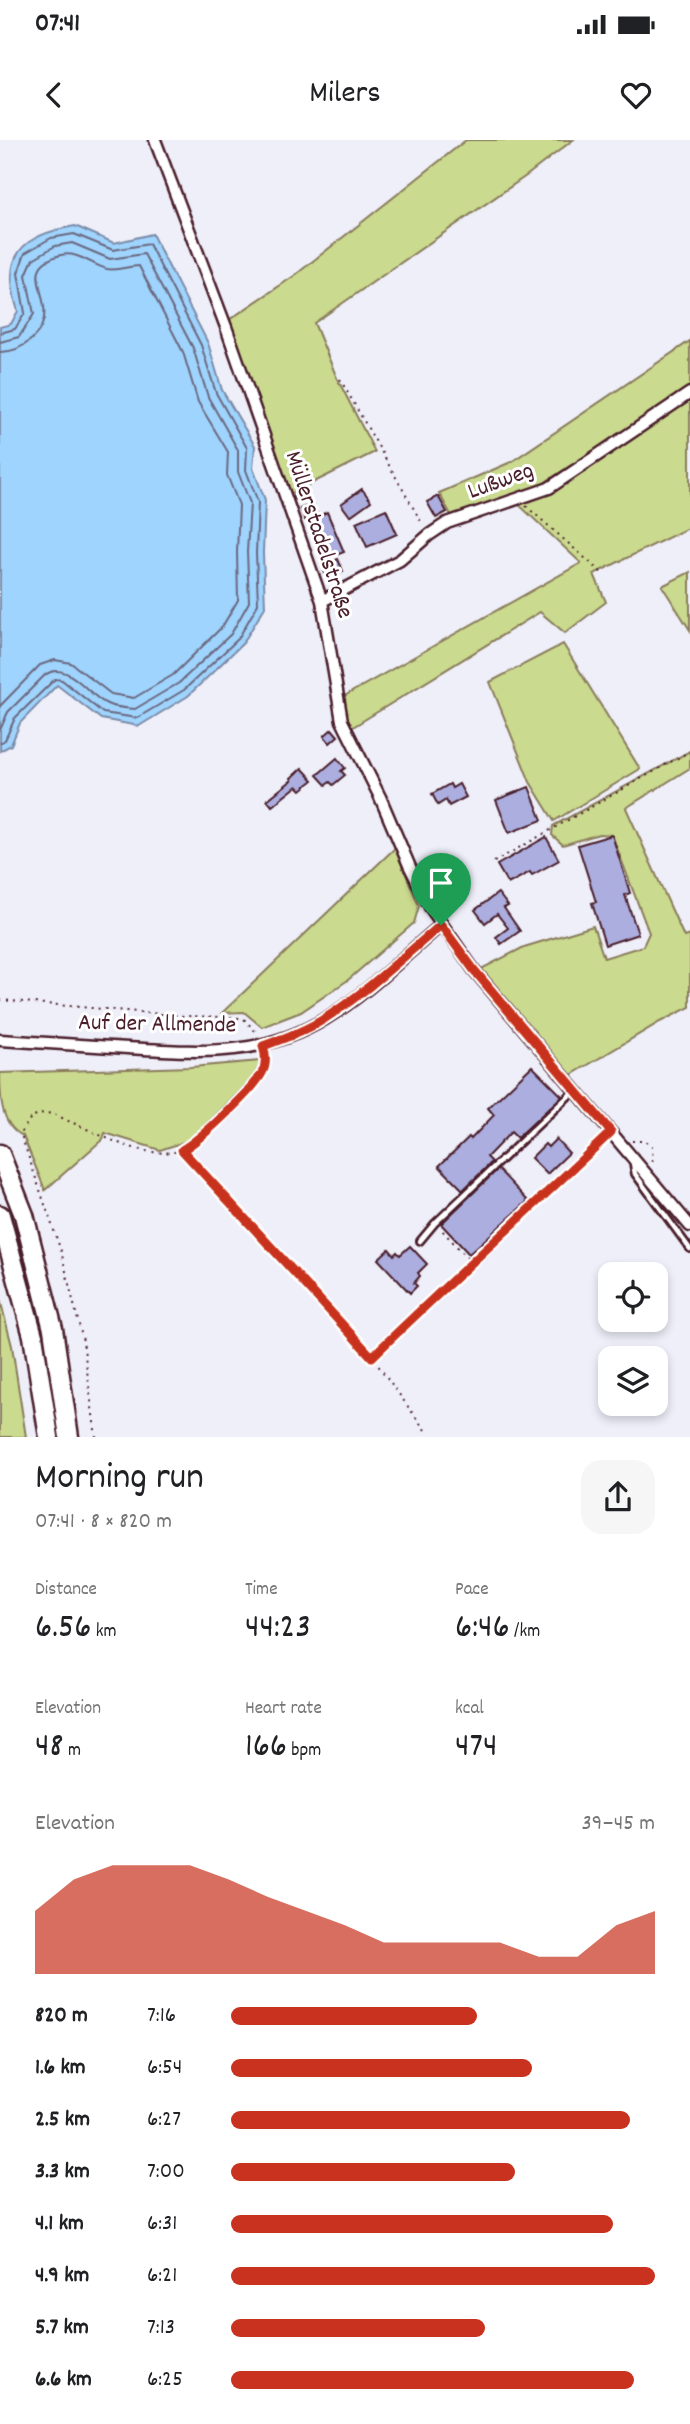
<!DOCTYPE html>
<meta charset="utf-8">
<style>
:root{--surface:#fff;--page:#f6f6f6;--text:#202124;--muted:#757577;--accent:#c8321e}
body{margin:0;font-family:Dekko,sans-serif;background:var(--page);color:var(--text);height:100vh;display:flex;flex-direction:column;font-size:26px;white-space:nowrap}
*{box-sizing:border-box;margin:0}
p{font-size:23px;color:var(--muted)}
.icon{flex:none;width:38px;height:38px;fill:none;stroke:currentColor;stroke-width:2;stroke-linecap:round;stroke-linejoin:round}
.map{position:relative;height:1297px;overflow:hidden}
.drawer{display:flex;flex-direction:column;background:var(--surface);flex:1}
.drawer>*{flex:none}
.buttons{position:absolute;left:598px;top:1122px;display:grid;gap:14px}
.buttons a{display:grid;place-items:center;width:70px;height:70px;border-radius:14px;background:var(--surface);box-shadow:0 4px 10px #0003;font-size:35px}
.pin{position:absolute;display:grid;place-items:center;width:60px;height:60px;color:#fff;margin:-72px -30px;border-radius:50% 50% 50% 0;rotate:-45deg;box-shadow:0 0 7px #0007}
.pin .icon{rotate:45deg}
.round{display:grid;place-items:center;flex:none;width:74px;height:74px;border-radius:21px;background:var(--page)}
.summary{display:flex;align-items:center;justify-content:space-between;height:119px;padding:0 35px}
h1{font-size:38px;font-weight:600;line-height:52px}
.figures{display:grid;grid-template-columns:repeat(3,1fr);gap:10px;height:119px;padding:7px 35px}
.figures div{display:grid;align-content:center}
.figures b{font-size:35px;font-weight:600}
.figures small{font-size:19px;font-weight:400}
.figures p{font-size:19px}
.chart{height:196px;padding:14px 35px}
.chart p{display:flex;justify-content:space-between}
.chart svg{width:100%;height:126px;margin-top:7px;fill:var(--accent);opacity:.7}
ul{padding:0 35px;list-style:none;font-size:23px}
li{display:grid;grid-template-columns:112px 84px 1fr;align-items:center;height:52px}
li i{height:18px;border-radius:9px;background:var(--accent)}
.status{display:flex;justify-content:space-between;align-items:center;height:49px;padding:0 35px;background:var(--surface);direction:ltr}
.status svg{height:19px;fill:currentColor}
header{display:flex;justify-content:space-between;align-items:center;height:91px;padding:0 35px;background:var(--surface);font-size:32px;font-weight:600}
.map>svg:first-child{display:block}
</style>
<div class="status"><b>07:41</b><svg viewBox="0 0 49 12"><path d="M0 12V9h3v3zM5 12V6h3v6zM10 12V3h3v9zM15 12V0h3v12zM26 1h20v11H26zM47 4h2v5h-2z"/></svg></div>
<header><svg class="icon" aria-label="back" viewBox="0 0 24 24"><path d="M15 5l-7 7 7 7"/></svg>Milers<svg class="icon" aria-label="heart" viewBox="0 0 24 24"><path d="M12 20l-8-8c-3-5 5-10 8-4 3-6 11-1 8 4z"/></svg></header>
<div class="map">
<svg width="690" height="1297" viewBox="0 0 690 1297">
<rect width="100%" height="100%" fill="#eeeff9"/>
<filter id="ink" filterUnits="userSpaceOnUse"><feTurbulence type="fractalNoise" baseFrequency=".0143" numOctaves="2"/><feDisplacementMap in="SourceGraphic" scale="14" xChannelSelector="R" yChannelSelector="G"/><feConvolveMatrix kernelMatrix="1 2 1 2 8 2 1 2 1" color-interpolation-filters="sRGB"/></filter>
<g filter="url(#ink)">
<path fill="#cada8e" stroke="#8a7c5c" stroke-width="2" d="M466 0H573L526 36 314 183 337 238 375 312 288 355 229 180 294 136Z
M690 201V248L533 350 451 375 439 353 511 322Z
M690 259V387L594 434 606 462 565 493 540 472 348 590 341 558 581 423 516 362Z
M690 432V490L662 446Z
M563 504 640 629 554 681 530 642 490 542Z
M690 611V628L626 668 684 797 690 795V867L660 882 571 935 479 830 524 807 593 786 604 818 643 806 649 793 612 695 599 694 563 705 552 695 553 686Z
M395 708 419 766 414 783 348 840 301 872 262 887 244 872 222 873Z
M261 921 253 939 190 1000 160 1010 105 993 103 999 45 1050 23 996C0 985 0 955 0 933L191 927Z
M0 1159 12 1206 26 1297H0Z"/>
<path fill="#9ed4fd" stroke="#7c8ca9" stroke-width="2" d="M75 86 114 103 152 94 208 203 222 250 255 306 253 328 265 360 263 413 265 467 243 503 188 556 139 586 101 579 57 545 20 583 11 605 0 611V187L11 184 18 171C0 116 21 95 75 86Z"/>
<g fill="none" stroke-linecap="round" stroke-linejoin="round">
<path stroke="#6c677f" stroke-width="2" d="M0 193 15 189 25 173 18 133 25 113 51 98 74 94 113 110 149 104 201 205 216 253 247 308 246 330 258 362 256 413 258 464 238 499 184 550 137 578 103 573 62 540 55 539 15 578 5 600 0 603
M0 202 19 197 34 174 26 135 33 119 55 106 72 103 110 119 144 114 193 208 208 257 238 310V332L250 363 247 412 249 462 231 494 179 543 135 569C126 568 115 568 107 564 87 555 68 519 45 535L8 572 0 590
M0 212C23 212 48 192 44 167 41 143 26 124 61 115 78 111 91 125 107 129 118 131 128 126 139 126L183 212 198 262 228 312 227 335 239 365 237 412 238 460 222 487 173 535 134 558 111 554 71 523 55 520 40 525 0 566"/>
</g>
<path fill="#abaedf" stroke="#4a1f2b" stroke-width="2" d="M362 349 371 361 350 376 341 364Z
M438 356 447 372 436 378 427 362Z
M312 364 317 374 305 380 300 369Z
M386 369 397 394 367 407 356 382Z
M327 372 344 412 331 417 314 378Z
M338 419 343 431 327 438 322 426Z
M332 589 338 596 330 603 324 596Z
M337 618 345 628 341 631 345 635 333 645 330 642 326 645 317 635Z
M302 628 313 640 301 650 297 646 272 666 267 660 292 640 291 638Z
M450 644 452 648 459 644 466 657 449 666 446 660 438 665 432 654Z
M529 647 542 680 509 693 496 660Z
M612 695 630 753 625 755 638 794 605 805 592 763 596 762 578 705Z
M546 697 559 720 532 735 530 732 508 744 497 725Z
M498 753 508 766 504 768 520 791 501 804 496 797 508 788 497 774 485 783 475 770Z
M532 926 562 956 517 998 511 992 487 1017 492 1022 463 1050 439 1026 469 997 471 999 494 975 488 968Z
M556 999 569 1013 547 1034 531 1018 545 1004 548 1007Z
M498 1029 528 1061 469 1114 441 1084Z
M410 1106 427 1124 418 1133 420 1136 414 1143 417 1146 410 1153 378 1119 389 1109 394 1115 397 1112 400 1115Z"/>
<g fill="none" stroke-linecap="round" stroke-linejoin="round">
<g stroke="#4a1f2b" stroke-width="10">
<path id="lane" d="M633 1023 635 1034 690 1109
M420 1101 435 1083 575 950"/>
</g>
<g stroke="#4a1f2b" stroke-width="15">
<path id="street" d="M155 0 226 187 322 461 342 581 380 657 409 725 430 767 474 830 690 1086
M322 461 400 420 429 395 447 383 549 348 690 253
M0 900C43 903 85 905 128 908 200 912 260 918 325 879 367 854 404 816 441 785"/>
</g>
<g stroke="#4a1f2b" stroke-width="23">
<path id="highway" d="M0 1014 24 1075 53 1189 69 1297
M0 1075 33 1196 49 1297"/>
</g>
<path stroke="#4a1f2b" stroke-width="2" stroke-dasharray="2 5" stroke-linecap="butt" d="M340 239 423 385
M526 366 602 433
M494 722 690 611
M0 860 184 876 234 877 244 879 257 893
M632 1001H645L652 1007 653 1025
M183 1012 372 1217
M470 1121 525 1074 602 1000
M425 1290 372 1217 470 1121 441 1089
M96 1297 83 1201 61 1111 21 995C25 981 35 970 52 974 58 975 65 980 71 982 104 996 142 1019 179 1011 199 1006 217 980 231 966 247 951 264 938 266 915"/>
<use href="#lane" stroke="#fff" stroke-width="4.5"/>
<use href="#street" stroke="#fff" stroke-width="10"/>
<use href="#highway" stroke="#fff" stroke-width="18"/>
</g>
</g>
<g fill="none" stroke-linecap="round" stroke-linejoin="round" filter="url(#ink)">
<g stroke="#fff" stroke-width="14">
<path id="route" d="M441 785 474 830 611 992C532 1068 450 1141 372 1217L182 1010C200 1000 253 950 262 933 267 924 266 915 263 906 285 898 308 890 327 877 368 851 404 816 441 785Z"/>
</g>
<use href="#route" stroke="#c8321e" stroke-width="9"/>
</g>
<g text-anchor="middle" dominant-baseline="central" stroke-width="6" stroke-linejoin="round" paint-order="stroke">
<g font-size="24" fill="#4a1f2b" stroke="#fff">
<text transform="translate(501 342) rotate(-20)">Lußweg</text>
<text transform="translate(318 395) rotate(72)">Müllerstadelstraße</text>
<text transform="translate(157 885) rotate(1)">Auf der Allmende</text>
</g>
</g>
</svg>
<div class="buttons">
<a><svg class="icon" aria-label="locate" viewBox="0 0 24 24"><circle cx="12" cy="12" r="6"/><path d="M12 2v4M12 18v4M2 12h4M18 12h4"/></svg></a>
<a><svg class="icon" aria-label="layers" viewBox="0 0 24 24"><path d="M12 4l9 5-9 5-9-5zM3 14l9 5 9-5"/></svg></a>
</div>
<div class="pin" style="left:441px;top:785px;background:#1e9e55"><svg class="icon" aria-label="arrive" viewBox="0 0 24 24"><path d="M6 21V4h12l-3 4 3 4H6"/></svg></div>
</div>
<section class="drawer">
<div class="summary"><div><h1>Morning run</h1><p>07:41 · 8 × 820 m</p></div><a class="round"><svg class="icon" aria-label="share" viewBox="0 0 24 24"><path d="M12 15V3M7 8l5-5 5 5M5 13v7h14v-7"/></svg></a></div>
<div class="figures">
<div><p>Distance</p><b>6.56<small> km</small></b></div>
<div><p>Time</p><b>44:23</b></div>
<div><p>Pace</p><b>6:46<small> /km</small></b></div>
</div>
<div class="figures">
<div><p>Elevation</p><b>48<small> m</small></b></div>
<div><p>Heart rate</p><b>166<small> bpm</small></b></div>
<div><p>kcal</p><b>474</b></div>
</div>
<div class="chart"><p><span>Elevation</span>39–45 m</p>
<svg viewBox="0 0 160 44" preserveAspectRatio="none"><path d="M0 44V22L10 11L20 6L30 6L40 6L50 11L60 17L70 22L80 27L90 33L100 33L110 33L120 33L130 38L140 38L150 27L160 22V44z"/></svg>
</div>
<ul>
<li><b>820 m</b>7:16<i style="width:58%"></i></li>
<li><b>1.6 km</b>6:54<i style="width:71%"></i></li>
<li><b>2.5 km</b>6:27<i style="width:94%"></i></li>
<li><b>3.3 km</b>7:00<i style="width:67%"></i></li>
<li><b>4.1 km</b>6:31<i style="width:90%"></i></li>
<li><b>4.9 km</b>6:21<i style="width:100%"></i></li>
<li><b>5.7 km</b>7:13<i style="width:60%"></i></li>
<li><b>6.6 km</b>6:25<i style="width:95%"></i></li>
</ul>
</section>
